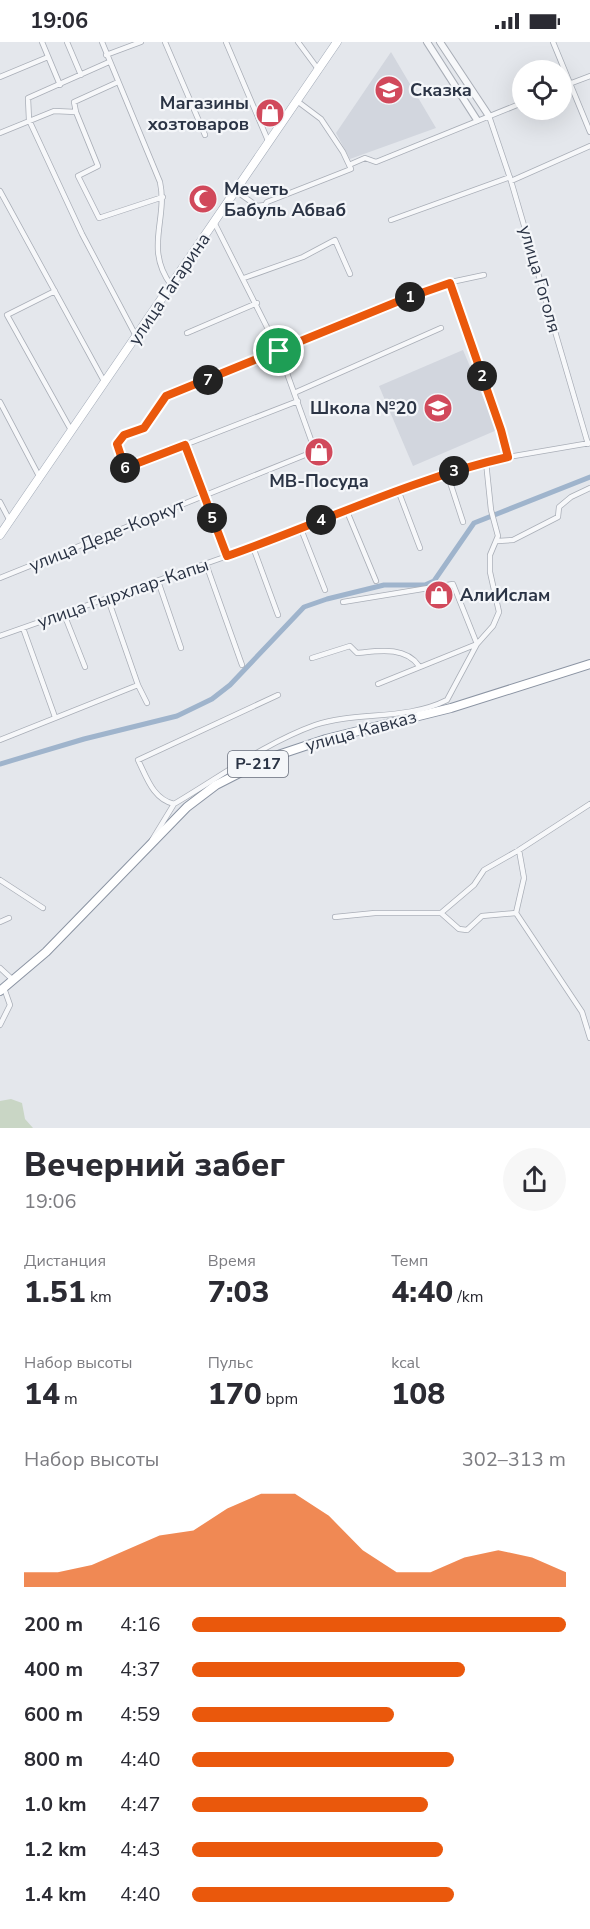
<!DOCTYPE html>
<html lang="ru">
<meta charset="utf-8">
<style>
:root{--surface:#fff;--page:#f7f7f7;--text:#2b2b33;--muted:#7c7c81;--accent:#ea580c}
body{margin:0;font-family:"Nunito Sans",sans-serif;background:var(--page);color:var(--text);height:100vh;display:flex;flex-direction:column;font-size:22px;white-space:nowrap}
*{box-sizing:border-box;margin:0}
p{font-size:20px;color:var(--muted)}
.icon{flex:none;width:33px;height:33px;fill:none;stroke:currentColor;stroke-width:2;stroke-linecap:round;stroke-linejoin:round}
.map{position:relative;height:1086px;overflow:hidden}
.side{display:flex;flex-direction:column;background:var(--surface);flex:1}
.side>*{flex:none}
.buttons{position:absolute;left:512px;top:18px;display:grid;gap:12px}
.buttons a{display:grid;place-items:center;width:60px;height:60px;border-radius:50%;background:var(--surface);box-shadow:0 6px 24px #0002;font-size:30px}
.pin{position:absolute;display:grid;place-items:center;width:51px;height:51px;color:#fff;margin:-26px;border:3px solid #fff;border-radius:50%;box-shadow:0 2px 6px #0007}
.km{position:absolute;width:30px;height:30px;margin:-15px;border-radius:50%;background:#222;color:#fff;font-size:16px;line-height:30px;text-align:center}
.round{display:grid;place-items:center;flex:none;width:63px;height:63px;border-radius:32px;background:var(--page)}
.headline{display:flex;align-items:center;justify-content:space-between;height:102px;padding:0 24px}
h1{font-size:33px;font-weight:800;line-height:45px}
.stats{display:grid;grid-template-columns:repeat(3,1fr);gap:9px;height:102px;padding:6px 24px}
.stats div{display:grid;align-content:center}
.stats b{font-size:30px;font-weight:800}
.stats small{font-size:16px;font-weight:400}
.stats p{font-size:16px}
.chart{height:168px;padding:12px 24px}
.chart p{display:flex;justify-content:space-between}
.chart svg{width:100%;height:108px;margin-top:6px;fill:var(--accent);opacity:.7}
ul{padding:0 24px;list-style:none;font-size:20px}
li{display:grid;grid-template-columns:96px 72px 1fr;align-items:center;height:45px}
li i{height:15px;border-radius:8px;background:var(--accent)}
.status{display:flex;justify-content:space-between;align-items:center;height:42px;padding:0 30px;background:var(--surface);direction:ltr}
.status svg{height:16px;fill:currentColor}
.map>svg:first-child{display:block}
</style>
<div class="status"><b>19:06</b><svg viewBox="0 0 49 12"><path d="M0 12V9h3v3zM5 12V6h3v6zM10 12V3h3v9zM15 12V0h3v12zM26 1h20v11H26zM47 4h2v5h-2z"/></svg></div>
<div class="map">
<svg width="590" height="1086" viewBox="0 0 590 1086">
<rect width="100%" height="100%" fill="#e4e7ec"/>
<path fill="#d2d6de" d="M391 10 436 86 350 117 336 91Z
M463 308 497 388 413 424 379 344Z"/>
<path fill="#c9d6c5" d="M11 1057 22 1061 25 1077 33 1086H0V1059Z"/>
<g fill="none" stroke-linecap="round" stroke-linejoin="round">
<path stroke="#9fb4cc" stroke-width="5" d="M0 722 84 697 177 674 212 657 230 643 304 565 327 557 384 543H425L434 539 474 481 590 435"/>
<g stroke="#a9aeb7" stroke-width="6">
<path id="minor" d="M42 0 60 43
M67 0 81 33
M102 0 160 140C168 178 144 206 171 243
M165 0 205 93
M226 0 269 101
M298 0 318 27
M553 0 590 90
M106 13 141 0
M109 20 28 56 29 78 82 192 136 294
M0 35 48 15
M561 45 590 34
M76 70 98 124 78 134 99 176 163 155
M489 74 511 139 588 402
M0 91 54 69 76 70 74 60 118 40
M349 123 365 116 376 120 522 61
M511 139 590 104
M0 149 105 341
M236 149 257 164 265 163 267 160 351 127 343 110 321 77 297 59
M391 178 510 135
M244 236 303 215 335 198 350 232
M450 241 501 388 508 415
M55 249 7 273 71 388
M187 291 257 261
M294 351 441 286
M298 359 125 426 117 402 124 393 144 386 166 354 442 242 484 233
M0 360 39 434
M185 403 227 514
M447 431 463 480
M398 448 420 506
M0 460 10 479
M346 467 376 539
M301 487 325 548
M498 499 513 498 558 475 559 465 571 455 590 446
M253 505 278 573
M206 522 242 623
M0 536 315 409 279 309 214 180
M158 539 181 606
M108 557 138 643 147 661
M64 572 85 625
M23 586 55 675
M0 594 253 505 447 431 508 415 590 401
M312 616 350 604 357 611C378 609 405 604 419 624
M378 642 477 602 493 584 499 570 490 530V513L498 494 491 468 486 420
M278 653 138 718C147 736 153 757 174 762 220 735 265 701 315 683 356 669 406 679 447 658L477 602 453 542 343 560
M0 698 138 643
M152 798 174 762
M519 808 524 836 516 871 582 970 590 996
M0 838 43 866
M441 871 459 887 467 888 482 874 516 871
M335 875 375 871H441L474 843 484 828 519 808 590 762
M0 880 9 876
M0 926 13 938
M0 983 10 963 4 946"/>
</g>
<g stroke="#a9aeb7" stroke-width="8">
<path id="tertiary" d="M427 0 477 78
M440 0 489 74"/>
</g>
<g stroke="#a3abb8" stroke-width="9">
<path id="primary" d="M0 493 337 0"/>
</g>
<g stroke="#8b94a3" stroke-width="10">
<path id="trunk" d="M0 949 46 910 187 765 216 743 269 716 326 697 451 666 590 622"/>
</g>
<use href="#minor" stroke="#f7f8fa" stroke-width="4.5"/>
<use href="#tertiary" stroke="#f7f8fa" stroke-width="6"/>
<use href="#primary" stroke="#fff" stroke-width="8"/>
<use href="#trunk" stroke="#fff" stroke-width="8"/>
</g>
<g fill="none" stroke-linecap="round" stroke-linejoin="round">
<g stroke="#fff" stroke-width="12">
<path id="route" d="M450 241 501 388 508 415C411 437 321 481 227 514L185 403 125 426 117 402 124 393 144 386 166 354 404 257Z"/>
</g>
<use href="#route" stroke="#ea580c" stroke-width="8"/>
</g>
<defs>
<g id="school-disc" transform="scale(1.5)"><circle r="9.5" fill="#d1495b" stroke="#f4f6f9"/><path d="M0-5L7-2L0 1L-7-2ZM-4 1L0 2.5L4 1V4Q0 6-4 4Z" fill="#fff"/></g>
<g id="shop-disc" transform="scale(1.5)"><circle r="9.5" fill="#d1495b" stroke="#f4f6f9"/><path d="M-5-2.5h2.3a2.7 3.5 0 0 1 5.4 0H5L5.5 6h-11ZM-1.5-2.5h3a1.5 2.3 0 0 0-3 0Z" fill="#fff"/></g>
<g id="mosque-disc" transform="scale(1.5)"><circle r="9.5" fill="#d1495b" stroke="#f4f6f9"/><path d="M3.5-4.9A6 6 0 1 0 3.5 4.9A5 5 0 1 1 3.5-4.9Z" fill="#fff"/></g>
</defs>
<g fill-rule="evenodd">
<use href="#school-disc" x="389" y="48"/>
<use href="#shop-disc" x="270" y="71"/>
<use href="#mosque-disc" x="203" y="157"/>
<use href="#school-disc" x="438" y="366"/>
<use href="#shop-disc" x="319" y="410"/>
<use href="#shop-disc" x="439" y="553"/>
</g>
<g text-anchor="middle" dominant-baseline="central" stroke-width="4.5" stroke-linejoin="round" paint-order="stroke">
<rect fill="#f4f6f9" stroke="#676e7b" stroke-width="1.5" x="228" y="709" width="60" height="26" rx="4.5"/>
<g font-size="16" font-weight="bold" fill="#2b3445">
<text x="258" y="722">Р-217</text>
</g>
<g font-size="18" font-weight="bold" fill="#2b3445" stroke="#f4f6f9" text-anchor="start">
<text x="410" y="48">Сказка</text>
<text x="249" y="61" text-anchor="end">Магазины<tspan x="249" dy="21">хозтоваров</tspan></text>
<text x="224" y="147">Мечеть<tspan x="224" dy="21">Бабуль Абваб</tspan></text>
<text x="417" y="366" text-anchor="end">Школа №20</text>
<text x="319" y="439" text-anchor="middle">МВ-Посуда</text>
<text x="460" y="553">АлиИслам</text>
</g>
<g font-size="18" fill="#2b3445" stroke="#f4f6f9">
<text transform="translate(540 237) rotate(74)">улица Гоголя</text>
<text transform="translate(169 247) rotate(-56)">улица Гагарина</text>
<text transform="translate(107 493) rotate(-22)">улица Деде-Коркут</text>
<text transform="translate(123 551) rotate(-19)">улица Гырхлар-Капы</text>
<text transform="translate(361 689) rotate(-15)">улица Кавказ</text>
</g>
</g>
</svg>
<div class="buttons">
<a><svg class="icon" aria-label="locate" viewBox="0 0 24 24"><circle cx="12" cy="12" r="6"/><path d="M12 2v4M12 18v4M2 12h4M18 12h4"/></svg></a>
</div>
<div class="pin" style="left:279px;top:309px;background:#1e9e55"><svg class="icon" aria-label="arrive" viewBox="0 0 24 24"><path d="M6 21V4h12l-3 4 3 4H6"/></svg></div>
<b class="km" style="left:410px;top:255px">1</b>
<b class="km" style="left:482px;top:334px">2</b>
<b class="km" style="left:454px;top:429px">3</b>
<b class="km" style="left:321px;top:478px">4</b>
<b class="km" style="left:212px;top:476px">5</b>
<b class="km" style="left:125px;top:426px">6</b>
<b class="km" style="left:208px;top:338px">7</b>
</div>
<section class="side">
<div class="headline"><div><h1>Вечерний забег</h1><p>19:06</p></div><a class="round"><svg class="icon" aria-label="share" viewBox="0 0 24 24"><path d="M12 15V3M7 8l5-5 5 5M5 13v7h14v-7"/></svg></a></div>
<div class="stats">
<div><p>Дистанция</p><b>1.51<small> km</small></b></div>
<div><p>Время</p><b>7:03</b></div>
<div><p>Темп</p><b>4:40<small> /km</small></b></div>
</div>
<div class="stats">
<div><p>Набор высоты</p><b>14<small> m</small></b></div>
<div><p>Пульс</p><b>170<small> bpm</small></b></div>
<div><p>kcal</p><b>108</b></div>
</div>
<div class="chart"><p><span>Набор высоты</span>302–313 m</p>
<svg viewBox="0 0 160 44" preserveAspectRatio="none"><path d="M0 44V38L10 38L20 35L30 29L40 23L50 21L60 12L70 6L80 6L90 15L100 29L110 38L120 38L130 32L140 29L150 32L160 38V44z"/></svg>
</div>
<ul>
<li><b>200 m</b>4:16<i style="width:100%"></i></li>
<li><b>400 m</b>4:37<i style="width:73%"></i></li>
<li><b>600 m</b>4:59<i style="width:54%"></i></li>
<li><b>800 m</b>4:40<i style="width:70%"></i></li>
<li><b>1.0 km</b>4:47<i style="width:63%"></i></li>
<li><b>1.2 km</b>4:43<i style="width:67%"></i></li>
<li><b>1.4 km</b>4:40<i style="width:70%"></i></li>
</ul>
</section>
